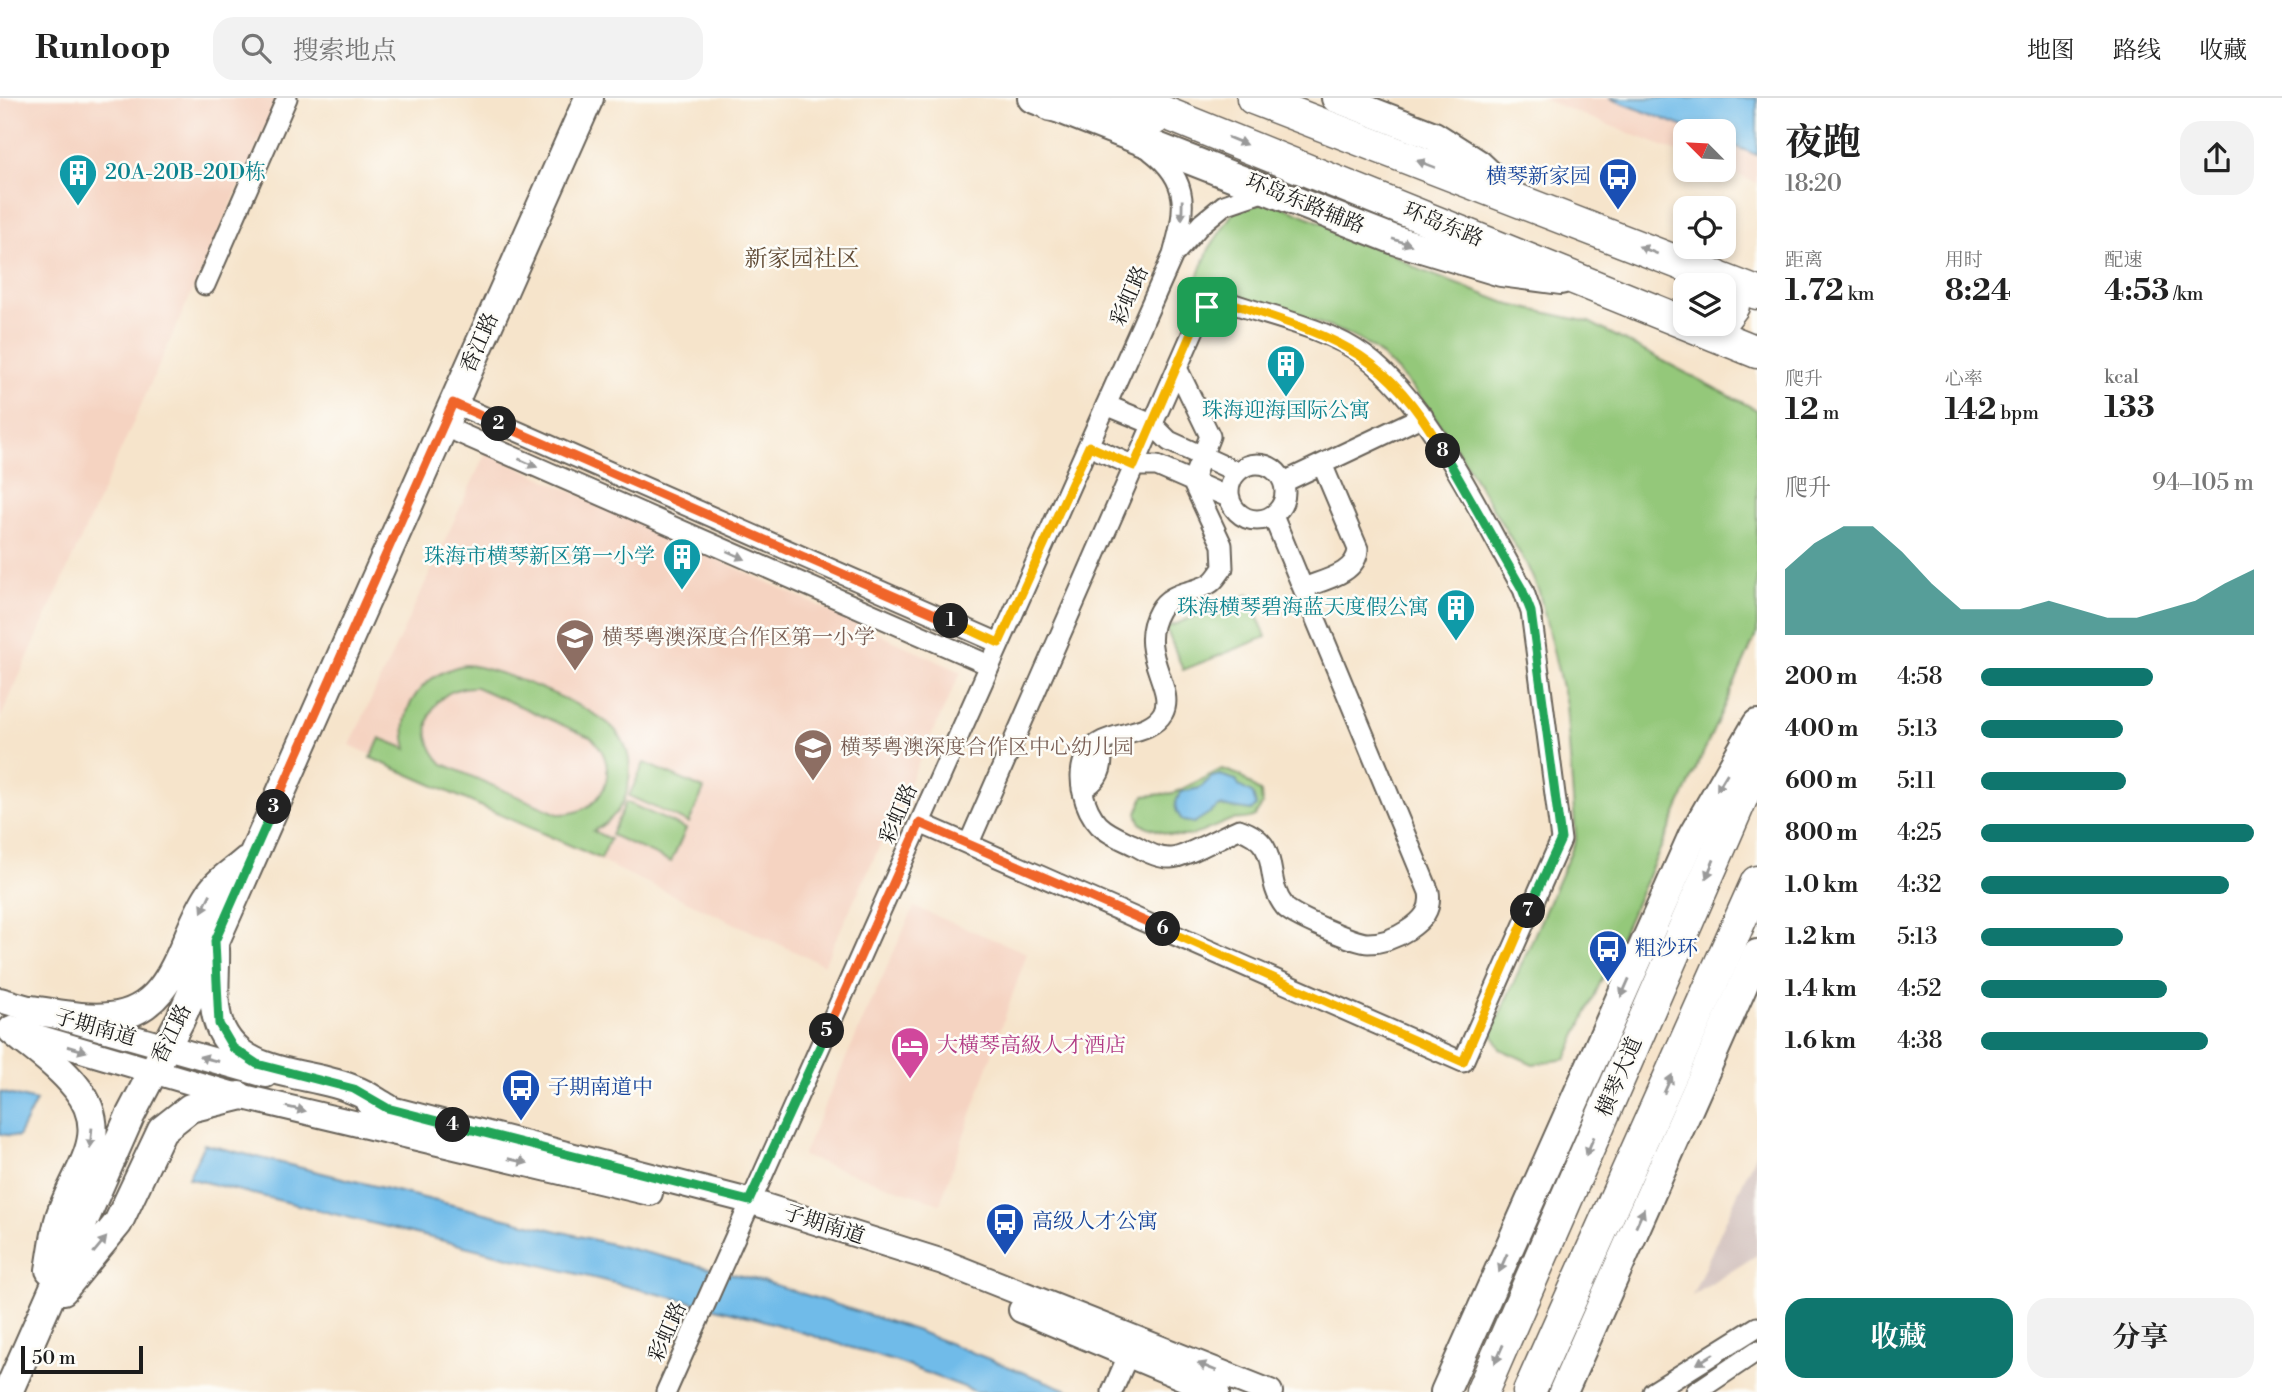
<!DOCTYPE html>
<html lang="zh">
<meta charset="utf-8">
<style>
:root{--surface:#fff;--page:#f2f2f2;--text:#222;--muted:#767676;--line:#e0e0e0;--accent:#0f766e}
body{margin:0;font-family:"Libre Bodoni","Noto Serif SC",serif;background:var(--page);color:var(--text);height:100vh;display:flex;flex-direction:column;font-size:26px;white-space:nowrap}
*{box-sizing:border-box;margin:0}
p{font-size:23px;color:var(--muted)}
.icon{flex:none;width:38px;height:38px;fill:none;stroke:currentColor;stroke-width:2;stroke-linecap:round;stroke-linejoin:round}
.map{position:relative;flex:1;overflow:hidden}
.side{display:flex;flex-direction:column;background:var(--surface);width:525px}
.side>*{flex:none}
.needle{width:46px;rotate:294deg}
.controls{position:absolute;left:1673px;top:21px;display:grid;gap:14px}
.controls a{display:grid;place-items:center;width:63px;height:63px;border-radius:14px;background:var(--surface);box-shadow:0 4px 10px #0003;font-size:35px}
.scale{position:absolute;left:21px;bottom:18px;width:122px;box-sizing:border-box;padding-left:7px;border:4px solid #1c1c1c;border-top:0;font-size:19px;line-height:24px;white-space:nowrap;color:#1c1c1c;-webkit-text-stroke:5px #fdfcf7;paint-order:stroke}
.pin{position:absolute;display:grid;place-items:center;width:60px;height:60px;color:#fff;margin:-30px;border-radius:14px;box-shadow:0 4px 10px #0006}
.km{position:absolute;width:35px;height:35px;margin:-18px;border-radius:50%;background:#222;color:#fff;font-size:19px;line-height:35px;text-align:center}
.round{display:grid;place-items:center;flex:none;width:74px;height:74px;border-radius:21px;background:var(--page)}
.summary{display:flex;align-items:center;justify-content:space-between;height:119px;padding:0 28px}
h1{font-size:38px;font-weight:700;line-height:52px}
.metrics{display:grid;grid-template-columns:repeat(3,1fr);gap:10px;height:119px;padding:7px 28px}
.metrics div{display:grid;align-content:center}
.metrics b{font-size:30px;font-weight:700}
.metrics small{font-size:19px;font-weight:400}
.metrics p{font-size:19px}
.chart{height:196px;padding:14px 28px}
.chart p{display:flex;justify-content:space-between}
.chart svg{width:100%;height:126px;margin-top:7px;fill:var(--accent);opacity:.7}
.action{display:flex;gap:14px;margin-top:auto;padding:14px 28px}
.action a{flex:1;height:80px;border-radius:21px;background:var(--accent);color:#fff;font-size:28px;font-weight:700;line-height:80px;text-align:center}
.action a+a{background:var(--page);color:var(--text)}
ul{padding:0 28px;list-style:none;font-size:23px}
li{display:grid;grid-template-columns:112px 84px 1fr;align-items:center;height:52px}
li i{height:18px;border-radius:9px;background:var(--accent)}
header{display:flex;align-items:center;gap:42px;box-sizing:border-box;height:98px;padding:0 35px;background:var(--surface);border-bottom:2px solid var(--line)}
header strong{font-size:33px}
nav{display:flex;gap:38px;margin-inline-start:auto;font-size:24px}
.search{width:490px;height:63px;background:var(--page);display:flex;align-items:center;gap:18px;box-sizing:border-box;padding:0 24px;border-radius:21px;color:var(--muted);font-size:26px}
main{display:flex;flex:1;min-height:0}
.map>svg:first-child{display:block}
</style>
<header>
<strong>Runloop</strong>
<div class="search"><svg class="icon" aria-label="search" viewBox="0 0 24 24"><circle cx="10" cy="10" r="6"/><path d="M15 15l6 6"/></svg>搜索地点</div>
<nav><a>地图</a><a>路线</a><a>收藏</a></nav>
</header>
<main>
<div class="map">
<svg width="1757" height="1294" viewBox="0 0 1757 1294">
<rect width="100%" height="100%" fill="#fdfcf7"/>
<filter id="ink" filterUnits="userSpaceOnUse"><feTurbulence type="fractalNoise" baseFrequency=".0143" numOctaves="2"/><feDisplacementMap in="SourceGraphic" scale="14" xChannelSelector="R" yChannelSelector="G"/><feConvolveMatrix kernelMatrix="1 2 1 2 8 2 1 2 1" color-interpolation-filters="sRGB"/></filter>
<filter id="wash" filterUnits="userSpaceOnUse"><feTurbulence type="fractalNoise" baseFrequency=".00686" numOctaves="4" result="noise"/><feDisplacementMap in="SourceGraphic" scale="28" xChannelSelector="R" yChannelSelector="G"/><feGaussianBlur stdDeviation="1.57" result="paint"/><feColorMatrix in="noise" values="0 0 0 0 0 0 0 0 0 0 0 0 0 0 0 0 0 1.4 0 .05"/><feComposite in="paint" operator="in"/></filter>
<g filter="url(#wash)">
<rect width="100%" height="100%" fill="#f6e4cb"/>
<path fill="#f5d3c1" d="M0 0H279L0 621Z
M1540 0H1757V85L1724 72V33H1685V57Z
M486 354 961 574 824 867 350 647Z
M914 809 1027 855 940 1106 802 1058Z"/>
<path fill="#d1c0bc" d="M1757 1052V1157L1692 1198Z"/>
<path fill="#94c87a" stroke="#58724b" stroke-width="2" fill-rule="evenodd" d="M1270 103 1380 149 1418 171 1511 207 1589 224 1757 312V535L1566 961 1533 966 1500 951 1492 934 1576 742 1566 606 1539 494 1527 467C1485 400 1434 299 1373 251 1343 227 1259 208 1219 195L1203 196 1186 210 1209 151 1234 113Z
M1249 496 1266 539 1183 572 1166 530Z
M465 567C494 568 597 610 615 632 629 648 632 668 628 688 625 708 611 724 593 733L610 741 601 761 371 660 380 640 407 651C396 608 424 575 465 567ZM476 589 592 640C624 672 602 718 558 716L443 666C411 634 432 587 476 589Z
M644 665 704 691 689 725 629 698Z
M1222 671 1239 677 1261 695 1262 707 1255 718C1247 723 1237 720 1228 723 1186 741 1185 744 1141 726L1137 715 1144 698 1174 695Z
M626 704 686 731 671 764 611 737Z"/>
<path fill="#6fbbe9" stroke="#466c82" stroke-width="2" d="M1609 0H1757V57L1724 44V33H1695Z
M1220 677 1236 682 1239 688 1253 696 1256 708 1251 713 1220 708 1194 725 1183 723C1174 712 1173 706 1181 694L1200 690 1212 679Z
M0 994 36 1003 18 1039 0 1036Z
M204 1046 766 1184 915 1232 1073 1294H977L903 1266 756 1220 188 1080Z"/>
</g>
<g filter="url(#ink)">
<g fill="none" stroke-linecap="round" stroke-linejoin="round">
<g stroke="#686259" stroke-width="23">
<path id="minor" d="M1176 154 1202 125 1224 107 1271 91
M205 187 287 0
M1177 270 1210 338 1192 383 1222 447 1223 470C1219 475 1215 483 1209 486 1191 496 1170 493 1159 513 1135 555 1177 590 1163 615 1148 641 1102 630 1086 658 1075 678 1084 711 1099 727 1109 737 1124 742 1136 748 1146 754 1159 761 1171 760 1184 760 1224 737 1239 731 1285 747 1261 779 1285 809 1292 818 1356 845 1368 845 1383 845 1396 840 1408 832 1423 822 1432 812 1429 794L1273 418
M453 305 999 545
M1106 307 1152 326 1169 343 1237 374
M443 328 989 567
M1089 348 1134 368H1157L1230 400
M1229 394a28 28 0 1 1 56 0a28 28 0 1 1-56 0Z
M1284 384 1423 318
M1303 490C1323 482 1357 476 1358 451L1322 366
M1082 691C1102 681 1105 666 1100 646
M920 725 1463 964 1561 742 1531 514 1523 491C1482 420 1430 306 1365 258 1327 230 1274 220 1231 205L1214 203 1200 218 969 745
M666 1294 1173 157C1185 113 1192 84 1151 53
M1112 1294 1134 1244
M1653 1294 1757 1229
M1696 1294 1757 1253"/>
</g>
<g stroke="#686259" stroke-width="28">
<path id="tertiary" d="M0 902 266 977
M17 933 231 996 650 1095
M368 1005 749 1103 943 1164 1270 1294
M1021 1212 1217 1294"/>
</g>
<g stroke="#686259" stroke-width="32">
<path id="secondary" d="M1032 0 1395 142 1501 174 1561 182
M1336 0 1434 38 1478 66 1513 99
M215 851C216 875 211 904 219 926 239 981 310 972 354 992 366 996 376 1004 387 1010
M30 912C55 915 84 922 110 919 176 913 180 840 210 796 218 783 235 773 246 763
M12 932C33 950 59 967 76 989 115 1037 75 1073 60 1119 55 1135 53 1155 50 1172
M63 1192 118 1125 162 1032 190 1010 239 998
M8 1294 130 1018 180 922 589 0
M1445 1294 1693 737 1757 626
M1563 1294 1757 856"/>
</g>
<g stroke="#686259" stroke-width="35">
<path id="primary" d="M1128 0 1757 254
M1253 0 1757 195
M1051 7 1154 21
M1717 179 1733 198V208L1724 220
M1482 1294 1757 664
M1529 1294 1757 784"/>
</g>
<use href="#minor" stroke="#fff" stroke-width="19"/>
<use href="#tertiary" stroke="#fff" stroke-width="24"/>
<use href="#secondary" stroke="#fff" stroke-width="28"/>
<use href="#primary" stroke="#fff" stroke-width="32"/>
</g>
<defs><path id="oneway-solid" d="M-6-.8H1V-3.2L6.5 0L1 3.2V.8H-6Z" transform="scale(1.75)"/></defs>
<g fill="#999">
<use href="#oneway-solid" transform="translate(1237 43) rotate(22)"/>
<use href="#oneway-solid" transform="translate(1426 66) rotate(-159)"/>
<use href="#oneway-solid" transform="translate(1182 112) rotate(91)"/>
<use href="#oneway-solid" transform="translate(1402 144) rotate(18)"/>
<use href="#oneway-solid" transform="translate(1648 152) rotate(-158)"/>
<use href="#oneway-solid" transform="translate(528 365) rotate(24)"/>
<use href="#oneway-solid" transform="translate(736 457) rotate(24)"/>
<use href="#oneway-solid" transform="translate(1722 684) rotate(121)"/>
<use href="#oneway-solid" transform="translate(1710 771) rotate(113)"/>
<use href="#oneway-solid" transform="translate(206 805) rotate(116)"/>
<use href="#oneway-solid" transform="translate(1625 890) rotate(114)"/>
<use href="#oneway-solid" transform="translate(77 951) rotate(16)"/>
<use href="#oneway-solid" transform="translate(209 961) rotate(-165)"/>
<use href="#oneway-solid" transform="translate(1668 986) rotate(-66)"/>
<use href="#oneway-solid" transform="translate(296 1011) rotate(13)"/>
<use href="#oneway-solid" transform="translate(91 1040) rotate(95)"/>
<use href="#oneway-solid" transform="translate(1590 1048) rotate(113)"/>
<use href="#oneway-solid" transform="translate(518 1063) rotate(13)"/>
<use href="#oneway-solid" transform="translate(1640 1120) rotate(-66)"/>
<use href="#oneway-solid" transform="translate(100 1147) rotate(-50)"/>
<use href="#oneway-solid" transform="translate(1503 1165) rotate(114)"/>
<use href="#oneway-solid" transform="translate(1499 1256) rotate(114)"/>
<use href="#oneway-solid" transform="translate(1705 1261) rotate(148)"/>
<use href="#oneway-solid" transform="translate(1207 1269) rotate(-158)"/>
</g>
</g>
<g fill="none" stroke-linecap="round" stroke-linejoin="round" filter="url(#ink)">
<g stroke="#fff" stroke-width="14">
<path id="split-1" d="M951 523 999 545 1089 348 1134 368 1193 231 1207 209"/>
</g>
<g stroke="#fff" stroke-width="14">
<path id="split-2" d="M499 326 951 523"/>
</g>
<g stroke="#fff" stroke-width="14">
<path id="split-3" d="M274 709 453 305 499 326"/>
</g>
<g stroke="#fff" stroke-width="14">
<path id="split-4" d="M274 709 215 843 219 926 233 950 257 966 354 991 387 1010 453 1027"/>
</g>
<g stroke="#fff" stroke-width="14">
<path id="split-5" d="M453 1027 749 1103 827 933"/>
</g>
<g stroke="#fff" stroke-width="14">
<path id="split-6" d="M827 933 920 725 1163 831"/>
</g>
<g stroke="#fff" stroke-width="14">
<path id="split-7" d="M1163 831 1463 964 1528 813"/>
</g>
<g stroke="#fff" stroke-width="14">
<path id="split-8" d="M1443 353 1522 491 1531 514 1561 741 1528 813"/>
</g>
<g stroke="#fff" stroke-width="14">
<path id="split-9" d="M1207 209 1214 203 1231 205C1335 240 1384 251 1443 353"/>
</g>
<use href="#split-1" stroke="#f5b400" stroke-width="9"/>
<use href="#split-2" stroke="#f0652b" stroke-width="9"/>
<use href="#split-3" stroke="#f0652b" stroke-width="9"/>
<use href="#split-4" stroke="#22a559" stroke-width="9"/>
<use href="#split-5" stroke="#22a559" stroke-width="9"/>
<use href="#split-6" stroke="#f0652b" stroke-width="9"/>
<use href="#split-7" stroke="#f5b400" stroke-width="9"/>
<use href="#split-8" stroke="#22a559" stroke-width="9"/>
<use href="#split-9" stroke="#f5b400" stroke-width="9"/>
</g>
<defs>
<g id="building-pin" transform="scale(2.0125)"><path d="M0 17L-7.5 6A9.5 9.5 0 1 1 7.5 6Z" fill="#0f9aa8" stroke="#fdfcf7"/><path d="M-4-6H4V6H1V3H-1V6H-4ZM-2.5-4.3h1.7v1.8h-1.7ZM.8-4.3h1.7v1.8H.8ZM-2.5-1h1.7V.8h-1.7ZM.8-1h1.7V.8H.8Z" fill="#fff"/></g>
<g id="bus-pin" transform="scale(2.0125)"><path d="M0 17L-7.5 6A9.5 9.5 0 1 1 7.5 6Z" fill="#1a4fb4" stroke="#fdfcf7"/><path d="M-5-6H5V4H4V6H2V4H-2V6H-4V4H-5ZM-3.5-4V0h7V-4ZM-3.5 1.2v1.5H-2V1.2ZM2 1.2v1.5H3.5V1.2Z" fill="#fff"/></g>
<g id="school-pin" transform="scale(2.0125)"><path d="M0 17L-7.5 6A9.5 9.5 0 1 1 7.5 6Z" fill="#8d6e63" stroke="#fdfcf7"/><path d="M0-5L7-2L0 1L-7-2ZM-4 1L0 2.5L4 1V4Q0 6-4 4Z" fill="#fff"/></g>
<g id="hotel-pin" transform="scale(2.0125)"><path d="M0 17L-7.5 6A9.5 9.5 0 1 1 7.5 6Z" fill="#d1479c" stroke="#fdfcf7"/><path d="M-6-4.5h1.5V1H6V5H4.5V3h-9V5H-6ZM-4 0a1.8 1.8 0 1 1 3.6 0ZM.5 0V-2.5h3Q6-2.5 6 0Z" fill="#fff"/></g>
</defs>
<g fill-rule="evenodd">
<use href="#building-pin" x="78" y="75"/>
<use href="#bus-pin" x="1618" y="79"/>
<use href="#building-pin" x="1286" y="266"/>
<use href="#building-pin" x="682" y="459"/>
<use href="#building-pin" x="1456" y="510"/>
<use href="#school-pin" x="575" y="540"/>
<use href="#school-pin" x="813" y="650"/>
<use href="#bus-pin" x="1608" y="851"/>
<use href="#hotel-pin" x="910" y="948"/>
<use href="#bus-pin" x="521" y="990"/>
<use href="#bus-pin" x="1005" y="1124"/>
</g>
<g text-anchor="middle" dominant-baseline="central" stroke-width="5" stroke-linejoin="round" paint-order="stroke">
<g font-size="21" fill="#0d838f" stroke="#fdfcf7" text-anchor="end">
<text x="105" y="75" text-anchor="start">20A-20B-20D栋</text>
<text x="1286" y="313" text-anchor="middle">珠海迎海国际公寓</text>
<text x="655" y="459">珠海市横琴新区第一小学</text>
<text x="1429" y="510">珠海横琴碧海蓝天度假公寓</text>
</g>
<g font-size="21" fill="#164399" stroke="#fdfcf7" text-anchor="start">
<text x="1591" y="79" text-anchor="end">横琴新家园</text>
<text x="1635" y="851">粗沙环</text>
<text x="548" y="990">子期南道中</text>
<text x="1032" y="1124">高级人才公寓</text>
</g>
<g font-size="21" fill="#1c1c1c" stroke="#fdfcf7">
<text transform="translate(1305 106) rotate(22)">环岛东路辅路</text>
<text transform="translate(1443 127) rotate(22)">环岛东路</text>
<text transform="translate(1130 198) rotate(-66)">彩虹路</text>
<text transform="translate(480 245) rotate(-66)">香江路</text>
<text transform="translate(899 716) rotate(-66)">彩虹路</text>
<text transform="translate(95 930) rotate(16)">子期南道</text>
<text transform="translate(172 936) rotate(-64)">香江路</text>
<text transform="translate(1620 979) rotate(-67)">横琴大道</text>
<text transform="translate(824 1127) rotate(18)">子期南道</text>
<text transform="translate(668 1234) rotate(-66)">彩虹路</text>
</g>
<g font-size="21" fill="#785e54" stroke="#fdfcf7" text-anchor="start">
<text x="602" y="540">横琴粤澳深度合作区第一小学</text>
<text x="840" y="650">横琴粤澳深度合作区中心幼儿园</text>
</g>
<g font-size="21" fill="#b23c85" stroke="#fdfcf7" text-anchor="start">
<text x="937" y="948">大橫琴高級人才酒店</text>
</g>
<g font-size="23" fill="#604a34" stroke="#fdfcf7">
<text x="802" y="161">新家园社区</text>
</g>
</g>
</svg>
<div class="controls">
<a><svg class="needle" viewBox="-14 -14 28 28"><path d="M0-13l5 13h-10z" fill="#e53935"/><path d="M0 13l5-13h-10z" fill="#767676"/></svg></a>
<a><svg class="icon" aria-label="locate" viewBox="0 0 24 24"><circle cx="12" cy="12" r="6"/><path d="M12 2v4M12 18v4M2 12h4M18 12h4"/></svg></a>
<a><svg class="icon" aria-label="layers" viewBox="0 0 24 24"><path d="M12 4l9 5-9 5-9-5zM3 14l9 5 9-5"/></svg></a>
</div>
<div class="scale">50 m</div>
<div class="pin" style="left:1207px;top:209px;background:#1e9e55"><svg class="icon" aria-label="arrive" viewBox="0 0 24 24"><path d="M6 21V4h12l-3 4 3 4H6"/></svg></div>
<b class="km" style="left:951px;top:523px">1</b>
<b class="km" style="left:499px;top:326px">2</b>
<b class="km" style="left:274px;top:709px">3</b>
<b class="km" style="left:453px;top:1027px">4</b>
<b class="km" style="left:827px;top:933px">5</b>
<b class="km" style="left:1163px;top:831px">6</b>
<b class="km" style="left:1528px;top:813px">7</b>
<b class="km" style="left:1443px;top:353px">8</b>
</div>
<section class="side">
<div class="summary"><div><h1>夜跑</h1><p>18:20</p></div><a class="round"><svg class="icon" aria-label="share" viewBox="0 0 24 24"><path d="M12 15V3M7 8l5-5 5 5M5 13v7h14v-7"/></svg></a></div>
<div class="metrics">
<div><p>距离</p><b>1.72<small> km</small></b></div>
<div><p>用时</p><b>8:24</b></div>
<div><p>配速</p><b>4:53<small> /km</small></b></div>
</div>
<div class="metrics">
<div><p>爬升</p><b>12<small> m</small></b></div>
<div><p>心率</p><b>142<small> bpm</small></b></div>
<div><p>kcal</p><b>133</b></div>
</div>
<div class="chart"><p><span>爬升</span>94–105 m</p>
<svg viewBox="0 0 160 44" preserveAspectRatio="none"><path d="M0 44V21L10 12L20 6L30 6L40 15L50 26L60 35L70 35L80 35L90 32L100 35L110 38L120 38L130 35L140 32L150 26L160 21V44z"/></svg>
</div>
<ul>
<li><b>200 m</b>4:58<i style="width:63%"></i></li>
<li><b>400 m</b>5:13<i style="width:52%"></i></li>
<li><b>600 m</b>5:11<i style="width:53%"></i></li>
<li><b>800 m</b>4:25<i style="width:100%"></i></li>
<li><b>1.0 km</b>4:32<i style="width:91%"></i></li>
<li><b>1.2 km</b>5:13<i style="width:52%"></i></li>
<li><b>1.4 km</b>4:52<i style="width:68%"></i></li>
<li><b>1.6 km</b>4:38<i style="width:83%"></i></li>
</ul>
<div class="action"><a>收藏</a><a>分享</a></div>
</section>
</main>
